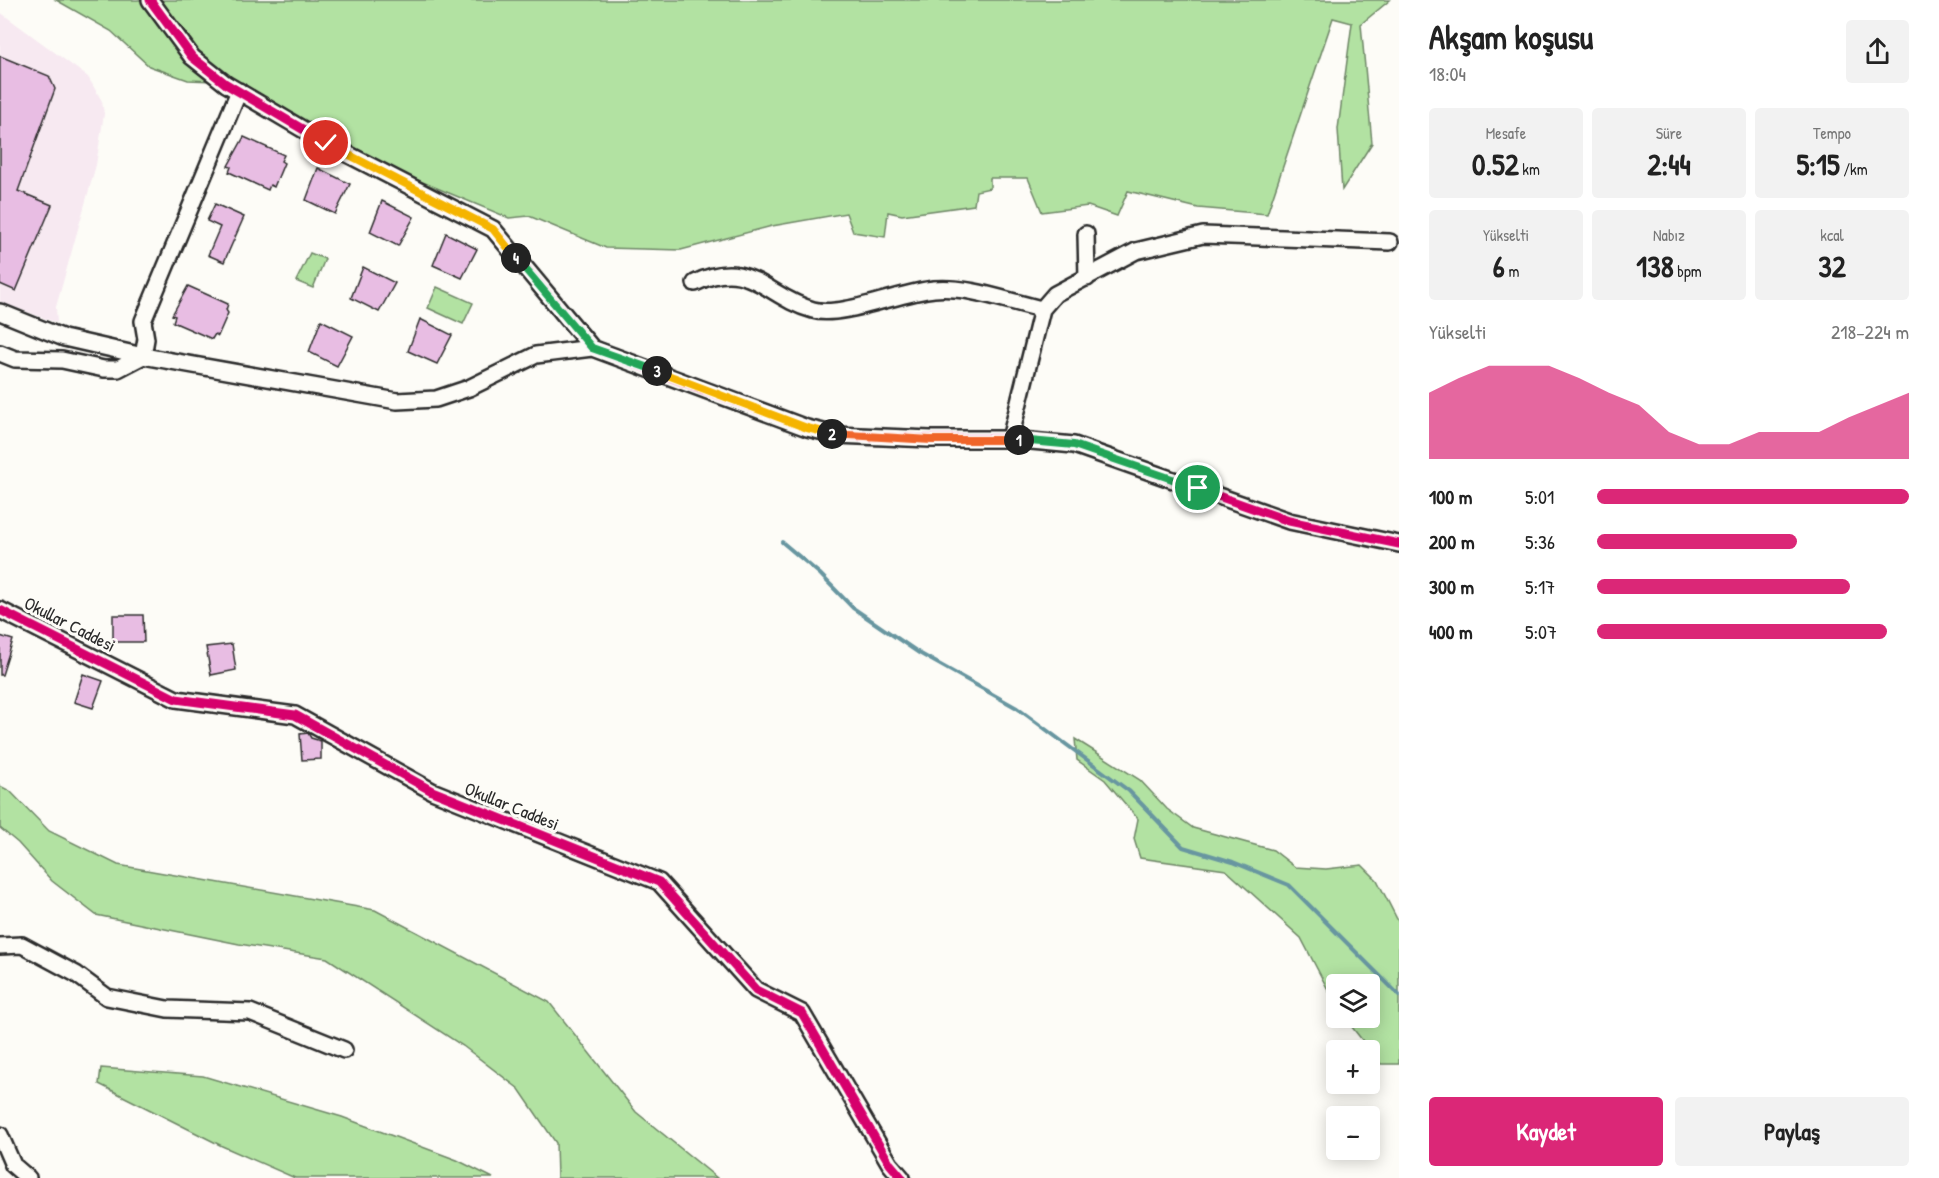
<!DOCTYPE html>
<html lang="tr">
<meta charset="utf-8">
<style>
:root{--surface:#fff;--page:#f2f2f2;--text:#222;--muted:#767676;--accent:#db2777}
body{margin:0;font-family:"Patrick Hand",sans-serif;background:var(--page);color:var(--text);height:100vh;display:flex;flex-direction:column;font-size:22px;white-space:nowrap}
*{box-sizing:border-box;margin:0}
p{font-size:20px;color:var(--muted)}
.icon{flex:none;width:33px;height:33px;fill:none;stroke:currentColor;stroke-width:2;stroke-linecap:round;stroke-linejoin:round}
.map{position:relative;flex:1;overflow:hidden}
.panel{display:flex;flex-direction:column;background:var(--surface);width:540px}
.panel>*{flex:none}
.fabs{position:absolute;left:1326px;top:974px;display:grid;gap:12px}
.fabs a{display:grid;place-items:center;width:54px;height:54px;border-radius:6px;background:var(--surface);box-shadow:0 3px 15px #0003;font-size:30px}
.pin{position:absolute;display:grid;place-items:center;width:51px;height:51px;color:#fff;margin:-26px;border:3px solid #fff;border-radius:50%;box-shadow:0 2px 6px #0007}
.km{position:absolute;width:30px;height:30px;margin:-15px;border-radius:50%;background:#222;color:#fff;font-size:16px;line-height:30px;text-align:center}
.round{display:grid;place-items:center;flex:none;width:63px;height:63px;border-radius:6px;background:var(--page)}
.headline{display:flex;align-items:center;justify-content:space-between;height:102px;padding:0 30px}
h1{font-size:33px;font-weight:800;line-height:45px}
.stats{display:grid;grid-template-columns:repeat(3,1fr);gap:9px;height:102px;padding:6px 30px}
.stats div{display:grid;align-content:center;border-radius:6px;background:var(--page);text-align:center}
.stats b{font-size:30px;font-weight:800}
.stats small{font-size:16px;font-weight:400}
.stats p{font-size:16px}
.chart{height:168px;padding:12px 30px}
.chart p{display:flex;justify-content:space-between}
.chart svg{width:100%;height:108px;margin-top:6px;fill:var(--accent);opacity:.7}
.primary-button{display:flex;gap:12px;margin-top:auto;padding:12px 30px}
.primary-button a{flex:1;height:69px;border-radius:6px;background:var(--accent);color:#fff;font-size:24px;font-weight:800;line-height:69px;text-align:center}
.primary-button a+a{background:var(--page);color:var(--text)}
ul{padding:0 30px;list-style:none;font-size:20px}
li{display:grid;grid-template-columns:96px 72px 1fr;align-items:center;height:45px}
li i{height:15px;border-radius:8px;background:var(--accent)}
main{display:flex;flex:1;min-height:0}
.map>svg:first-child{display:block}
</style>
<main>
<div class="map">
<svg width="1399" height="1178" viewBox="0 0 1399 1178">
<rect width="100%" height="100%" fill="#fdfcf7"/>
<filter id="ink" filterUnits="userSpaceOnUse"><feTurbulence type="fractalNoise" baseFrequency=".0167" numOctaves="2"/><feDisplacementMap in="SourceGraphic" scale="12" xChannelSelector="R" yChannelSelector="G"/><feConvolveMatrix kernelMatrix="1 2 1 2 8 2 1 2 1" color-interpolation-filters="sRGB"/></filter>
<g filter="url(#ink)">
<path fill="#f7e9f1" d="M0 12 88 77 102 101 104 114 96 165 56 307 57 323 0 302Z"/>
<path fill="#b2e2a2" stroke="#6e8666" stroke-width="1.5" d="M56 0H1390L1361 24 1372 143 1342 190 1338 129 1352 23 1333 18 1267 214 1198 208 1128 191 1117 216 1088 206 1042 212 1028 178H990V188L976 191 974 205 902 215 888 212 885 237 853 232 846 213 772 226 681 250 606 248 529 216 509 218 396 171 319 130 240 82 188 80 149 66 111 31Z
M310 253 325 259 313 288 296 281Z
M437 287 473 303 463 324 428 308Z
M1075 739 1140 780 1167 809 1193 828 1273 850 1295 867 1326 869 1362 865 1377 880 1399 923V1064H1381L1344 1017H1370V984H1336V1005L1301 938 1226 870 1140 858 1134 839 1138 819 1105 780 1077 760Z
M0 786 10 791 49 831 118 865 375 910 549 1002 636 1112 717 1178H557L556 1143 519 1089 463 1046 327 958 239 944 96 915 52 881 18 843 0 828Z
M101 1068 203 1076 342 1117 457 1160 493 1178H295L222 1146 99 1084Z"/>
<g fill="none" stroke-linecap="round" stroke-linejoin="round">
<path stroke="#6796a0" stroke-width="4" d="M782 542 820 574 853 608 919 653 1017 708 1129 791 1183 847 1233 862 1289 885 1399 995"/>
</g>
<path fill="#e8bde3" stroke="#2b2b2b" stroke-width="1.5" d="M0 56 49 76 55 89 18 191 52 205 16 291 0 284Z
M244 137 284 155 281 161 284 163 274 187 270 185 268 190 229 172 231 167 228 166Z
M318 168 350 184 335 214 306 200Z
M382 201 414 217 398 246 370 232Z
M215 204 244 217 224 262 208 255 220 227 207 221Z
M446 233 477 249 462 278 433 265Z
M363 267 395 283 379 312 351 298Z
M188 286 228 304 226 310 228 313 218 336 215 334 212 339 173 322 175 316 172 315Z
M420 319 452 335 437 364 408 351Z
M321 320 353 336 337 366 309 352Z
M113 615H143L144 642H113Z
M0 636 13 640 2 675H0Z
M232 644 236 670 211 675 206 647Z
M83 674 103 681 93 708 74 702Z
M308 733 311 738 321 741V759L302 760 300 734Z"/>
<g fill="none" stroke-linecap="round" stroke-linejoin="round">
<g stroke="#2b2b2b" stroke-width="20">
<path id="minor" d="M150 0 192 57 226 84 326 143 493 229 592 348 807 428 836 435 931 439H1010L1074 445 1289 521 1399 544
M1086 234 1087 278
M695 283C749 256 766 297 813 310 841 318 901 292 934 289 970 286 1006 301 1042 309
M0 312 64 338 143 356 397 401 436 399 469 388 536 355 592 348
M0 353 15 359 62 360 104 369H118L143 356 146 339 143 321 239 91
M1010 439 1042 309 1055 294 1136 251 1203 235 1390 242
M0 610 176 699 295 715 432 791 659 882 756 990 802 1013 890 1164 902 1178
M0 946 22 945 76 974 107 997 167 1009 250 1012 344 1050
M0 1135 13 1165 28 1178"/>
</g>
<use href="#minor" stroke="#fdfcf7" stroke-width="15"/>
<g stroke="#fdfcf7" stroke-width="13">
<path id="cycleway" d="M150 0 192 57 226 84 326 143 493 229 592 348 807 428 836 435 931 439H1010L1074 445 1289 521 1399 544
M0 610 176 699 295 715 432 791 659 882 756 990 802 1013 890 1164 902 1178"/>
</g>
<use href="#cycleway" stroke="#d6006c" stroke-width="9"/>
</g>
</g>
<g fill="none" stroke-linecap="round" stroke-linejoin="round" filter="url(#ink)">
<g stroke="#fff" stroke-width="12">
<path id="split-1" d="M1019 440 1074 445 1198 488"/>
</g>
<g stroke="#fff" stroke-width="12">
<path id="split-2" d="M832 434 931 440H1019"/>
</g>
<g stroke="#fff" stroke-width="12">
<path id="split-3" d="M657 371 807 428 832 434"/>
</g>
<g stroke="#fff" stroke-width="12">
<path id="split-4" d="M516 258 592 348 657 371"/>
</g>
<g stroke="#fff" stroke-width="12">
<path id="split-5" d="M326 143 493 229 516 258"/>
</g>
<use href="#split-1" stroke="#22a559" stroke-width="8"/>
<use href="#split-2" stroke="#f0652b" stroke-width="8"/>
<use href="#split-3" stroke="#f5b400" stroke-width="8"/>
<use href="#split-4" stroke="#22a559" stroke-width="8"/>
<use href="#split-5" stroke="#f5b400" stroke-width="8"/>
</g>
<g text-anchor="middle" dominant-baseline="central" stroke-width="6" stroke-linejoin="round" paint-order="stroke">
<g font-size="18" fill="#2b2b2b" stroke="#fdfcf7">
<text transform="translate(70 624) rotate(27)">Okullar Caddesi</text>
<text transform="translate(512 806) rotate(22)">Okullar Caddesi</text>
</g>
</g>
</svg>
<div class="fabs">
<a><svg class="icon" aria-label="layers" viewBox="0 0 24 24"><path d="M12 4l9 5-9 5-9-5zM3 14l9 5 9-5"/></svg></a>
<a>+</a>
<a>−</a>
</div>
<div class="pin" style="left:1198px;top:488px;background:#1e9e55"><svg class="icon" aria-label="arrive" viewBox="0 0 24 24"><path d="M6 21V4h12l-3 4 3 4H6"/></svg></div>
<div class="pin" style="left:326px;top:143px;background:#d93025"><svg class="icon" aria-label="check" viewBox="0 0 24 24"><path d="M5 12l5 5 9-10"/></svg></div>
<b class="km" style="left:1019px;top:440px">1</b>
<b class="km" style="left:832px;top:434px">2</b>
<b class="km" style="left:657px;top:371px">3</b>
<b class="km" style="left:516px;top:258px">4</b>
</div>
<section class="panel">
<div class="headline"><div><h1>Akşam koşusu</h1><p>18:04</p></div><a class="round"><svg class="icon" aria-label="share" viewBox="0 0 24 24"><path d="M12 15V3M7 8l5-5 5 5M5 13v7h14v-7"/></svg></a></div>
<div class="stats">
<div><p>Mesafe</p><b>0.52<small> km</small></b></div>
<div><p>Süre</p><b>2:44</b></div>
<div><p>Tempo</p><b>5:15<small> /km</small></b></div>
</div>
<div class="stats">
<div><p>Yükselti</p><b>6<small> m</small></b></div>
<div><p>Nabız</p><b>138<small> bpm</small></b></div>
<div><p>kcal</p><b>32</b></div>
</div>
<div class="chart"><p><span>Yükselti</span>218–224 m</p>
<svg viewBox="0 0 160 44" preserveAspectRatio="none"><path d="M0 44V17L10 11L20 6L30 6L40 6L50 11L60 17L70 22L80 33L90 38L100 38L110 33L120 33L130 33L140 27L150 22L160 17V44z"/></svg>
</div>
<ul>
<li><b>100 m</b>5:01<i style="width:100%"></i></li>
<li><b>200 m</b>5:36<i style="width:64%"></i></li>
<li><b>300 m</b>5:17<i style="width:81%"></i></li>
<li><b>400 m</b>5:07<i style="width:93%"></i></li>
</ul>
<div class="primary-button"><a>Kaydet</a><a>Paylaş</a></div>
</section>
</main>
